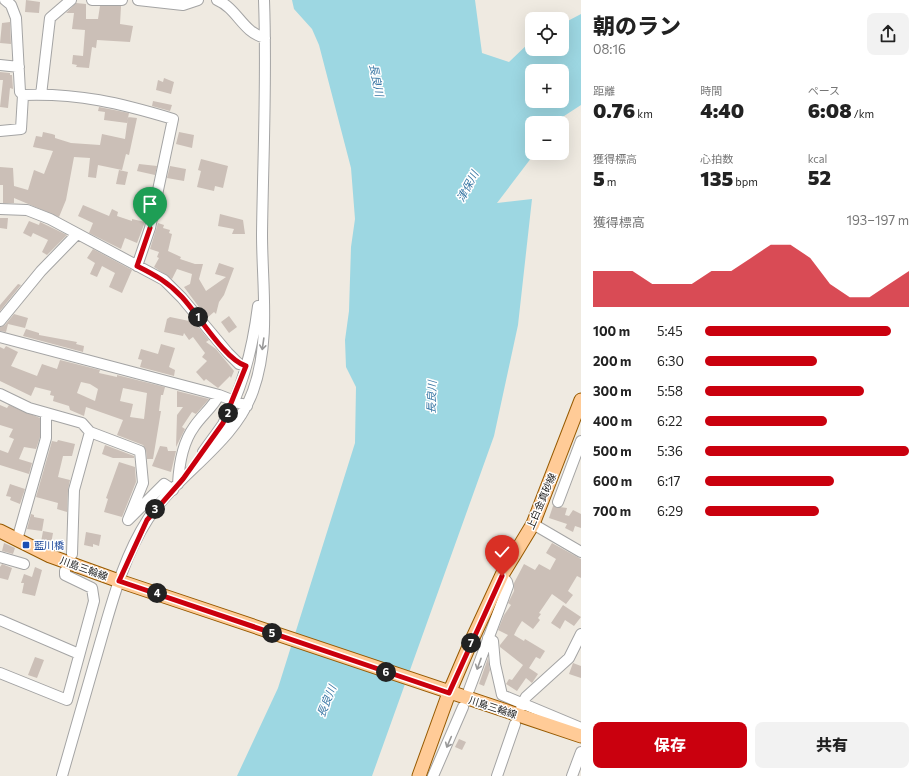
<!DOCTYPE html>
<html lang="ja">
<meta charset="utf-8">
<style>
:root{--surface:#fff;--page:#f2f2f2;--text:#222;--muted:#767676;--accent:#ca000e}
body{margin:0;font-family:Commissioner,"Noto Sans JP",sans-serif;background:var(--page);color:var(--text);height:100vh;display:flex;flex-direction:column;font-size:15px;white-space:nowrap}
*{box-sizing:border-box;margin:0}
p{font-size:13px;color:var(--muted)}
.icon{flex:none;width:22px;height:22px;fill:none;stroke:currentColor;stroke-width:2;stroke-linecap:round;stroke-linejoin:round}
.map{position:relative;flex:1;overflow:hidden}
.side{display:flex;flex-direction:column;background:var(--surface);width:340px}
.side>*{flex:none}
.buttons{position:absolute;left:525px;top:12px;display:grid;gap:8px}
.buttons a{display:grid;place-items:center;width:44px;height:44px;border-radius:8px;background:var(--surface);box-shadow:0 4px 16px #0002;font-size:20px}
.pin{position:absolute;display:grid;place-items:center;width:34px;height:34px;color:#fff;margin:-41px -17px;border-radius:50% 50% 50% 0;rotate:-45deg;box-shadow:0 0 4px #0007}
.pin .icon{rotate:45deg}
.km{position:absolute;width:20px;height:20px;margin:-10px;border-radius:50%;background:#222;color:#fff;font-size:11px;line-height:20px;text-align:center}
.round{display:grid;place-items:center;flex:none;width:42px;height:42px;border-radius:8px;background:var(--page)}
.summary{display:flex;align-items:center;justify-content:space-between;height:68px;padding:0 12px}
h1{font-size:22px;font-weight:800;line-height:30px}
.metrics{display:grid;grid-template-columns:repeat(3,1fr);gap:6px;height:68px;padding:4px 12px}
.metrics div{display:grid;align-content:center}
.metrics b{font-size:20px;font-weight:800}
.metrics small{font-size:11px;font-weight:400}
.metrics p{font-size:11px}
.chart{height:112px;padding:8px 12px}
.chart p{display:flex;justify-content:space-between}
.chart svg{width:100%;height:72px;margin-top:4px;fill:var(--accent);opacity:.7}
.action{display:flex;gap:8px;margin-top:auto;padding:8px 12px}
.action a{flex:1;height:46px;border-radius:8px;background:var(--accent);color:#fff;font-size:16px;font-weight:800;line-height:46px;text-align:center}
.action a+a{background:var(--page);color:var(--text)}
ul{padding:0 12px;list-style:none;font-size:13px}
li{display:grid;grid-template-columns:64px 48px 1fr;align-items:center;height:30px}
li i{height:10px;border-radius:5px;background:var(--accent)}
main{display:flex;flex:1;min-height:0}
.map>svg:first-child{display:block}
</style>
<main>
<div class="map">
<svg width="581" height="776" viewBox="0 0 581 776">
<rect width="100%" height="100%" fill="#efeae1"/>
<path fill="#9dd7e2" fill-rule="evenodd" d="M292 0H475L482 53 509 62 532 40V49H562V24L581 14V105L561 118 557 123H532V153H535L497 203 532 199 518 325 494 436 372 776H237L278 688 355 443 356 387 346 367 345 340 349 311 351 247 355 219 351 168 319 45 312 29 294 9ZM532 71H562V101H532Z"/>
<path fill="#cbbfb7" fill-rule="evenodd" d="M26 0 40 2 39 13 25 12Z
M76 3 86 4V19H98L100 6H121L120 24 133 26 130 42 97 40 96 48 92 47 89 68 76 67 77 65 72 64 73 55 83 56 85 30 72 29 74 13H66Z
M10 22 11 44 0 43 2 23Z
M0 72 10 73V75H12L13 89 10 88 8 108 0 107 3 80H0Z
M164 78 174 82 171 94 156 90 158 80 163 82Z
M153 101 172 105 170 111 152 106Z
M99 107 129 113 127 123 104 120 105 112 98 111Z
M128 117 137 118 129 155 126 154 122 170 98 165 96 178 88 177 90 158 74 157 66 200 59 217 14 198V203H3V185H0V167L13 168 14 186 28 190 34 170 44 174 53 151 33 147 36 136 42 137 43 132 52 134 55 135V138L71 143 100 145 102 134 125 139Z
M179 132 194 135 192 148 176 144Z
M201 159 228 166 223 188 215 186 214 191 197 187 201 171 198 170Z
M139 164 157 166 155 175 137 171Z
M170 166 186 169 184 181 167 178Z
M119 170 128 172 125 185 116 184Z
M83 205 109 216 112 209 118 212 117 216 132 221V219L145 222 137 243 125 238 121 249 89 233 93 223 78 216Z
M220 214 243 220 245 234H232L234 229 218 226Z
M0 218H8L7 229 0 228Z
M29 221 39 225 40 222 67 235 47 255 42 252 48 240 33 233 31 237 23 233Z
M158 223 164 225 163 228 170 230 169 233 172 234 168 251 181 257 180 259 195 264H203L199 279 206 291 226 277 215 274 219 263 234 268 224 295 219 302 216 314 214 312 207 318 184 287 190 284 192 274 177 269 172 279 154 267 159 258 157 257 159 252 150 249Z
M93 249 132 270 122 293 109 287 115 273 102 266 97 277 90 274 95 263 87 258Z
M18 284 21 285 0 311V305Z
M14 314 28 318 25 328 8 324 6 332 0 331V327L5 325Z
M229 316 237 327 229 333 221 322Z
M170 317 194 322 209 340 206 342 216 349 234 371 231 378 230 376 218 388 206 379 204 381 196 372 207 361 202 357 205 353 193 337 189 340 184 333 183 336 164 332 167 319Z
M26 329 39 333V335L77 342 76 344 84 346 83 352 23 336Z
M161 344 175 348 169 367 175 370 174 376 140 367 142 360 138 359 141 349 158 354Z
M6 346 18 352 11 366 37 376 42 364 57 369 60 360 100 370 99 373 117 377V375L165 387 163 395H161L159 411H161L153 459H147L146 450 143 445 117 435 123 420 86 407 84 416 70 410 69 406 53 401 54 396 50 395 51 391 35 387 31 396 0 381V347L4 349ZM81 382 90 384 98 389 95 401 77 393ZM123 388 147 393 144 419 130 417 133 404 120 401Z
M177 391 209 399 196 414 192 412 182 427 185 429 176 447 177 415 183 407H177Z
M0 405 7 408 9 405 40 418V437L36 449 24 447 19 459 32 463 29 474 0 465V450L8 453 14 439 9 437 13 429 0 425Z
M58 440 75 444 72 456H63L58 477 70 480 68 490 67 512 57 509 58 503 36 497 52 441 57 442Z
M105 445 134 456V458H113L102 454Z
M160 446 167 447 168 451H176L171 472 152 466Z
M119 462 135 467 136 482 122 517 104 512 108 499 106 498Z
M10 484 25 489 20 504 10 500 11 497 6 496Z
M553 506 567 508 565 515 569 516 573 510 581 514V528L575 526 573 532 565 528 567 524 549 518Z
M31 514 34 515V517L44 519 42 531 27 529Z
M43 531 53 533 51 544 41 542Z
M86 532 101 535 99 546 93 544V547L84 545Z
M4 543 15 548 13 554 2 551Z
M552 543 581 559V578L577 576 568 591 573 595 566 604 552 594 539 613 541 614 538 618 540 620 533 629 522 621 517 629 514 635 524 641 525 639 545 651 540 659 536 657 529 668 538 674 532 683 526 678 517 691 506 684 509 679 512 680 523 665 500 647V645L508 635 498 630 504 615 511 605 508 603 514 591V583L524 564 535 570 539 564 550 570 556 559 546 553Z
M2 564 12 568 8 580 0 578V567Z
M35 567 42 570 35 596 22 593 24 583H21L24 574 32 577Z
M563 605 581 617 574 626 565 620 560 629 551 623Z
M35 657 44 660 37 678 28 675Z
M488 658 490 670 484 686 479 684Z
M573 663 581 666V678L569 674Z
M459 739 466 742 462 750 455 747Z"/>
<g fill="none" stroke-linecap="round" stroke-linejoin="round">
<g stroke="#a4a4a4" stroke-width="12">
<path id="minor" d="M92 0H122
M138 0 183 5 198 0
M217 0C238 9 242 32 265 38
M0 65 19 67
M23 95C79 93 120 103 173 119L150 228 137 266
M41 95 50 18 71 0
M0 131 21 129 23 95 20 92 16 18 11 5 5 0
M0 209 27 210 50 219 164 280 182 298 228 353 239 364 246 366
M0 321 41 271 77 234
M0 337 219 395 247 406
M0 394 29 408 82 423 90 432 140 451 143 483 128 520 164 484 173 490
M203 452C210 442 217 433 223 424 243 388 253 346 258 306
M178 484C179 465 183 442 194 427 202 415 213 407 219 395
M558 502 581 441
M533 524 581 552
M17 540 46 438V414
M72 554 74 490 90 432
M0 557 24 564
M0 620 79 654
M488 638 493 641 495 664 502 695 581 728
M0 673 67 700 94 601 92 588 65 575V571
M469 690 508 586 507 582 502 575
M521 706 526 697 569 658 581 634
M62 776C75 731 88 685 101 640 113 599 124 556 148 519 178 473 234 444 253 391 271 341 262 286 262 234 263 156 267 78 264 0
M433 776 463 707
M497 776 515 724
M572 776 581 752"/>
</g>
<g stroke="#965a00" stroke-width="15">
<path id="major" d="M0 531 50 556 119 581 581 736
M419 776 449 693 470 644 502 575 533 524 581 400"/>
</g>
<use href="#minor" stroke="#fff" stroke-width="10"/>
<use href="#major" stroke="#ffcb97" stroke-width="13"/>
</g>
<defs><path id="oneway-shaft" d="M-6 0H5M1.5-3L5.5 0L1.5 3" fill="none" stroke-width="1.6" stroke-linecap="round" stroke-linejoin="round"/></defs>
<g stroke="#999">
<use href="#oneway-shaft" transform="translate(263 344) rotate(98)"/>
<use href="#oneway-shaft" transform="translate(479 664) rotate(110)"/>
<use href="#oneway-shaft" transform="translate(449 742) rotate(113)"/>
</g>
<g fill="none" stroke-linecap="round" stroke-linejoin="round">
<g stroke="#fff" stroke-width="8">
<path id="route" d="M150 228 137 266C155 275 168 282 182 297 198 314 225 360 246 366L223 423 183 479 147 520 119 581 449 693 502 576"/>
</g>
<use href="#route" stroke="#ca000e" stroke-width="5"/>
</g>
<rect fill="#1a4fb4" stroke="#fff" stroke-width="1.5" x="22" y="541" width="8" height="8" rx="2"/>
<g text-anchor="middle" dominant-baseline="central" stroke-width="3" stroke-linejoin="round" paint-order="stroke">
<g font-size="10" fill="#1d1d1d" stroke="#fff">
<text transform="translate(541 501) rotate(-67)">上白金真砂線</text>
<text transform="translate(84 568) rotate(20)">川島三輪線</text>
<text transform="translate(493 707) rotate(18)">川島三輪線</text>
</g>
<g font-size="10" fill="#164399" stroke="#fff" text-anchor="start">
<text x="34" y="545">藍川橋</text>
</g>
<g font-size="11" font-style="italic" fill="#3b78a5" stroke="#fff">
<text transform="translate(377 80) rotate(79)">長良川</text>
<text transform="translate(467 186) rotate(-62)">津保川</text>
<text transform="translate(431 397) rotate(-88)">長良川</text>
<text transform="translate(326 701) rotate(-68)">長良川</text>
</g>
</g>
</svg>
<div class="buttons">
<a><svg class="icon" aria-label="locate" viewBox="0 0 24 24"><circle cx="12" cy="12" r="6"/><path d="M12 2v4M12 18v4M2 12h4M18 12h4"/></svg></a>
<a>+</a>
<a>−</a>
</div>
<div class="pin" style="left:150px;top:228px;background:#1e9e55"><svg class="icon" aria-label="arrive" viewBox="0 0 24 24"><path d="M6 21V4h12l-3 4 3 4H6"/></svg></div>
<div class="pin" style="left:502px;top:576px;background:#d93025"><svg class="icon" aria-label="check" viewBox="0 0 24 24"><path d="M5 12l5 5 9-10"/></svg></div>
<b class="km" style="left:198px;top:317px">1</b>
<b class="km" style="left:228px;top:413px">2</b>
<b class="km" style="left:155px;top:509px">3</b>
<b class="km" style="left:157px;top:593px">4</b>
<b class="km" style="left:272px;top:633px">5</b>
<b class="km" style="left:386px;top:672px">6</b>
<b class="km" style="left:471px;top:643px">7</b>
</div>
<section class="side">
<div class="summary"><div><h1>朝のラン</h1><p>08:16</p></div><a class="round"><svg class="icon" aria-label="share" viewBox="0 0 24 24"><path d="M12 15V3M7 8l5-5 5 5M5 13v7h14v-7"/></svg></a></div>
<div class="metrics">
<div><p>距離</p><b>0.76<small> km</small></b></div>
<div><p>時間</p><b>4:40</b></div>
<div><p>ペース</p><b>6:08<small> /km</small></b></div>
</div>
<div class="metrics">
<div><p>獲得標高</p><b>5<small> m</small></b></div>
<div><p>心拍数</p><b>135<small> bpm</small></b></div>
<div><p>kcal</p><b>52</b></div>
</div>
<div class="chart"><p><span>獲得標高</span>193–197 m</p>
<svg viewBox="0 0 160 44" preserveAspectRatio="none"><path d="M0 44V22L10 22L20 22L30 30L40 30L50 30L60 22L70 22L80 14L90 6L100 6L110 14L120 30L130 38L140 38L150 30L160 22V44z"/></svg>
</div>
<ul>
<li><b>100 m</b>5:45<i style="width:91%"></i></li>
<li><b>200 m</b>6:30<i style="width:55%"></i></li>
<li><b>300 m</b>5:58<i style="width:78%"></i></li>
<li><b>400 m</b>6:22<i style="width:60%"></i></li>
<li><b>500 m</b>5:36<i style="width:100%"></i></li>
<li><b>600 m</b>6:17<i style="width:63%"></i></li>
<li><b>700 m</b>6:29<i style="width:56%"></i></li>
</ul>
<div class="action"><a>保存</a><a>共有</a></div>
</section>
</main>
